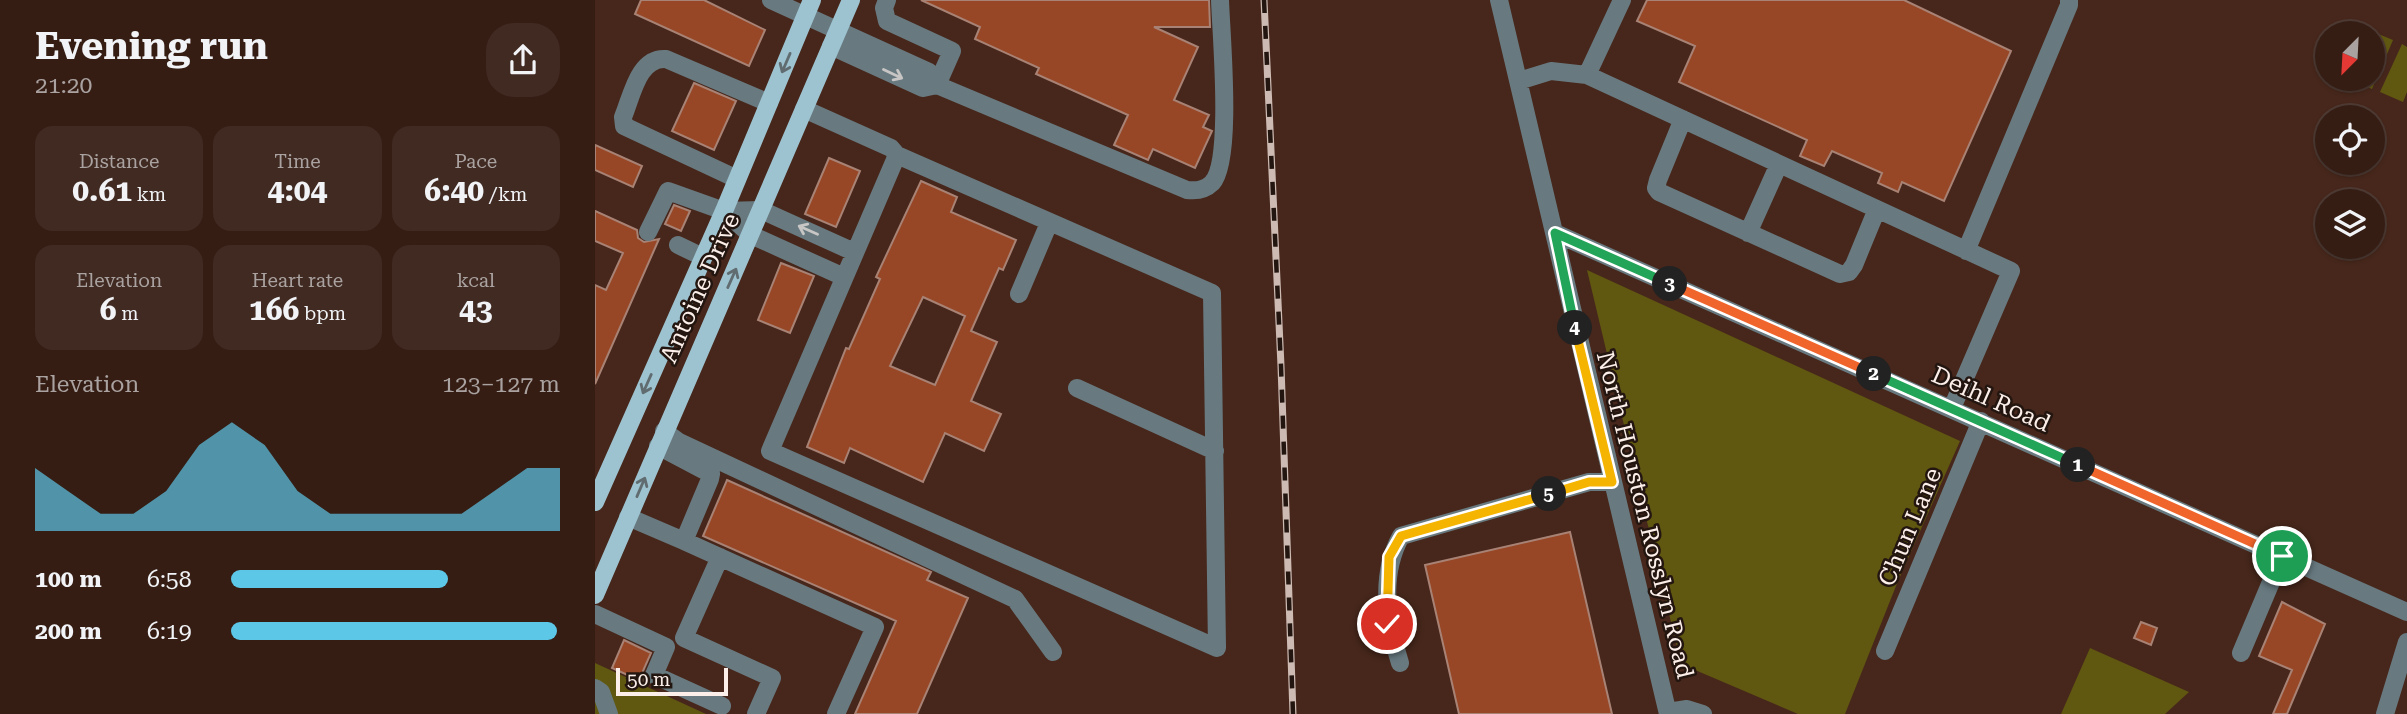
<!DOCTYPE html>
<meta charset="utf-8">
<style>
:root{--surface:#351d14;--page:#402a22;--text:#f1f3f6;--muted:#aaa2a0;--line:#4f3b34;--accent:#5dc7e8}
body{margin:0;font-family:"Roboto Serif",serif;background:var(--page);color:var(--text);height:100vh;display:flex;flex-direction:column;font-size:26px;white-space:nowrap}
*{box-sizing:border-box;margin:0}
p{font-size:23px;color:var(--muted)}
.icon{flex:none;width:38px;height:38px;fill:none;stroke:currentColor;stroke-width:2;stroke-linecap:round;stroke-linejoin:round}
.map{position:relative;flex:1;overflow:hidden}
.details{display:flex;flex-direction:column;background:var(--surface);width:595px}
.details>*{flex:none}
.needle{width:46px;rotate:204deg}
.fabs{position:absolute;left:1720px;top:21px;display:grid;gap:14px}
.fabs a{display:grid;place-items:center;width:70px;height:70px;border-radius:50%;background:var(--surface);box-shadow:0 2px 5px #0004,0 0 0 2px var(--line);font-size:35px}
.scale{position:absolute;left:21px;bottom:18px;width:112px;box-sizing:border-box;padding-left:7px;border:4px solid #fcefea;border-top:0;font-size:19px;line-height:24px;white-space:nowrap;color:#fcefea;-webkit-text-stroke:5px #23150f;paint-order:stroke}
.pin{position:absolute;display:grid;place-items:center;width:60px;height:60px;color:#fff;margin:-30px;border:4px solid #fff;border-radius:50%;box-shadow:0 2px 7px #0007}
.km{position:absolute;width:35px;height:35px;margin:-18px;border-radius:50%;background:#222;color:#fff;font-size:19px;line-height:35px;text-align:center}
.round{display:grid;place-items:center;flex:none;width:74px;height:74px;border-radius:28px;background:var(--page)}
.overview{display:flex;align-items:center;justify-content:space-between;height:119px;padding:0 35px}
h1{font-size:38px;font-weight:700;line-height:52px}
.figures{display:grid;grid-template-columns:repeat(3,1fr);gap:10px;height:119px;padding:7px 35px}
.figures div{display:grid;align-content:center;border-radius:18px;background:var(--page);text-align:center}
.figures b{font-size:30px;font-weight:700}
.figures small{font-size:19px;font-weight:400}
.figures p{font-size:19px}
.chart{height:196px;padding:14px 35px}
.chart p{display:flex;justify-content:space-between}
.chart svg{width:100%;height:126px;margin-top:7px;fill:var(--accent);opacity:.7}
ul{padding:0 35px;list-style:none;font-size:23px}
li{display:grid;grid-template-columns:112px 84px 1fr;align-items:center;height:52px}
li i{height:18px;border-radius:9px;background:var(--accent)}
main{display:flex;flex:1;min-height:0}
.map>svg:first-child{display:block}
</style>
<main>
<section class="details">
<div class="overview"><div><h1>Evening run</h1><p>21:20</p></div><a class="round"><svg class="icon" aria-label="share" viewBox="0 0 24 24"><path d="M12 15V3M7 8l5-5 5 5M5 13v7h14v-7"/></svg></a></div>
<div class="figures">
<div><p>Distance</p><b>0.61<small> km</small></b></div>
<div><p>Time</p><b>4:04</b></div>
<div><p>Pace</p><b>6:40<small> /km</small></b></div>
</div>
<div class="figures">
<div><p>Elevation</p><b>6<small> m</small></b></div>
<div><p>Heart rate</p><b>166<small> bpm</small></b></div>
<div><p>kcal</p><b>43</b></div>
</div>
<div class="chart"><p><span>Elevation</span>123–127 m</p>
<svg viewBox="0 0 160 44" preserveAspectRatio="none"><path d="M0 44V22L10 30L20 38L30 38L40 30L50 14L60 6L70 14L80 30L90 38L100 38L110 38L120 38L130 38L140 30L150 22L160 22V44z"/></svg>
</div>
<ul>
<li><b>100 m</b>6:58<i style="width:66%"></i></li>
<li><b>200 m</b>6:19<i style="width:99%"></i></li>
</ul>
</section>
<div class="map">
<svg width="1812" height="714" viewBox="0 0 1812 714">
<rect width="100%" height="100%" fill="#47271b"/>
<path fill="#605711" d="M1776 31 1798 40 1777 89 1754 79H1778Z
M1807 44 1812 47V92L1808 102 1785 92Z
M992 270 1365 441 1303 581 1250 714H1203L1086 664Z
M1495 648 1594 692 1570 714H1466Z
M0 663 111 714H0Z"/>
<path fill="#974726" stroke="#a88274" stroke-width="2" fill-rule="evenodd" d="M46 0H109L170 30 154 66 40 14Z
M326 0H614L615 27H559L603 47 579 100 614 115 608 127 617 131 600 168 558 149 553 160 519 145 533 115 441 74 444 68 380 39 385 27Z
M1052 0H1309L1416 51 1349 201 1307 182 1303 192 1283 183 1287 173 1237 151 1229 166 1205 156 1212 140 1084 82 1100 46 1042 21Z
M99 83 141 101 119 150 77 131Z
M0 145 47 166 38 187 0 170Z
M234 158 265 171 241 227 210 214Z
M326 181 362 197 356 212 421 240 408 270 404 268 376 331 402 342 376 401 406 414 389 451 350 433 328 482 255 448 249 463 212 447 251 348 254 349 285 279 281 277ZM328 297 370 316 340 385 295 366Z
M79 205 95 211 86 231 70 224Z
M0 211 42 230 43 238 49 242 64 239 0 384V285L11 290 28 253 0 241Z
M186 263 219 276 195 333 163 320Z
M132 480 336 572 332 580 373 598 322 714H260L301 621 108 536Z
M975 532 1017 714H864L830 565Z
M1687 602 1730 624 1692 714H1678L1697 670 1664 656Z
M1546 622 1562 628 1556 645 1539 638Z
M29 640 56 653 48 671V682L17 668Z"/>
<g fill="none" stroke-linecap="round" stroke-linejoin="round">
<path stroke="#687a80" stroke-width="18" d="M176 0 334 72 342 85 328 88 236 46
M292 0 289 8 292 21 357 51 342 85 592 190C600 191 610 190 617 183 638 161 626 34 625 0
M904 0 1073 714
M992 75 1416 271 1357 408
M924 81 956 71 992 75 1027 0
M209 109 296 148 302 155 617 293 622 648 175 451 302 155
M1088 119 1063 180 1061 188 1064 192 1245 274 1254 272 1259 265 1282 209
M142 179 29 126 28 117C37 96 43 57 71 59L174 103
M129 211 166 210 259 252
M53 232 73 191 129 211 156 235 249 277
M960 233 1812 612
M1153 233 1184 164
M83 245 108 257
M1371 251 1474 5V0
M424 294 454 223
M482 388 620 451
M69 431 84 442 420 599 458 652
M33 517 89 541 115 479 116 474 63 446
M89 541 280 627 241 714
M125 557 89 638 177 678 161 714
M0 614 71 647 59 675 127 706
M1290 651 1386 421
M1646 653 1687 556
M805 663C792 622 784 576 806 536L994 482H1017
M0 688 6 692 14 714
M1073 712 1092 709 1108 714
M1790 714 1812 642"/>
<path stroke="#9dc3d0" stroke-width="18" d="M0 502 129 211 217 0
M0 595 256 0"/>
<g stroke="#ccbab3" stroke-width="7">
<path id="rail" d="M669 0 686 366 698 714"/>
</g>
<use href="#rail" stroke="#23150f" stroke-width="4.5" stroke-dasharray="13" stroke-linecap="butt"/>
</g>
<defs><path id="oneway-shaft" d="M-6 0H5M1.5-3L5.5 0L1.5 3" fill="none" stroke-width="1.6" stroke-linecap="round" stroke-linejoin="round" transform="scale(1.75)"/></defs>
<g stroke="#606c70">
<use href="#oneway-shaft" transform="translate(191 63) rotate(113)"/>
<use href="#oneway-shaft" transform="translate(137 278) rotate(-66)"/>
<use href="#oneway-shaft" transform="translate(52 384) rotate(114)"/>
<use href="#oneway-shaft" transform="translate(46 487) rotate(-67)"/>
</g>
<g stroke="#c8c6c5">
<use href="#oneway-shaft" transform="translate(298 74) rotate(25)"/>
<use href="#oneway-shaft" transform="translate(213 230) rotate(-156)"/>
</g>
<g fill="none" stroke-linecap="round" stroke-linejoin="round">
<g stroke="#fff" stroke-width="14">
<path id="split-1" d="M1483 465 1687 556"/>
</g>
<g stroke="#fff" stroke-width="14">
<path id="split-2" d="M1279 374 1483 465"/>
</g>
<g stroke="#fff" stroke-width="14">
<path id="split-3" d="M1075 284 1279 374"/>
</g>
<g stroke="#fff" stroke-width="14">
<path id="split-4" d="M980 328 960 233 1075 284"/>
</g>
<g stroke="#fff" stroke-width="14">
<path id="split-5" d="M954 494 994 482H1017L980 328"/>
</g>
<g stroke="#fff" stroke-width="14">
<path id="split-6" d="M792 624 794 557 806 536 954 494"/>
</g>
<use href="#split-1" stroke="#f0652b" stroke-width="9"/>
<use href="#split-2" stroke="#22a559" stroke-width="9"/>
<use href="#split-3" stroke="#f0652b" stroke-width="9"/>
<use href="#split-4" stroke="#22a559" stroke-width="9"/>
<use href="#split-5" stroke="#f5b400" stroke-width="9"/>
<use href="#split-6" stroke="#f5b400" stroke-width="9"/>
</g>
<g text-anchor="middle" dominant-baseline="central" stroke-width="5" stroke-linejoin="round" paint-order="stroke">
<g font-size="24" fill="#fcefea" stroke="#23150f">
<text transform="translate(105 288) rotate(-66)">Antoine Drive</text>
<text transform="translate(1396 399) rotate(24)">Deihl Road</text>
<text transform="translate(1050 515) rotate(76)">North Houston Rosslyn Road</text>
<text transform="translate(1315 527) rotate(-67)">Chun Lane</text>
</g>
</g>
</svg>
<div class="fabs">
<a><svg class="needle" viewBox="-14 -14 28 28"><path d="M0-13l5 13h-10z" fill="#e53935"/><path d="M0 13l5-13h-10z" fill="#aaa2a0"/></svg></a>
<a><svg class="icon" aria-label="locate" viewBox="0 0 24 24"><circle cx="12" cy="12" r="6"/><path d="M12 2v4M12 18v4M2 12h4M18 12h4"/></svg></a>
<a><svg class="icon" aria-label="layers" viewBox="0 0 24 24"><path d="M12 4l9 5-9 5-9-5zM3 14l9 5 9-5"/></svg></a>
</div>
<div class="scale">50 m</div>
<div class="pin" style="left:1687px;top:556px;background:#1e9e55"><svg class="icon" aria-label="arrive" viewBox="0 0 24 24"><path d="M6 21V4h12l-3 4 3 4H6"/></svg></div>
<div class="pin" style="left:792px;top:624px;background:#d93025"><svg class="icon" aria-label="check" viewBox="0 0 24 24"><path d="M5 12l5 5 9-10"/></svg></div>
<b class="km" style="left:1483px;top:465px">1</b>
<b class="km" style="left:1279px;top:374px">2</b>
<b class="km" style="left:1075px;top:284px">3</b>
<b class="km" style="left:980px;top:328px">4</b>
<b class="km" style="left:954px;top:494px">5</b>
</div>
</main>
